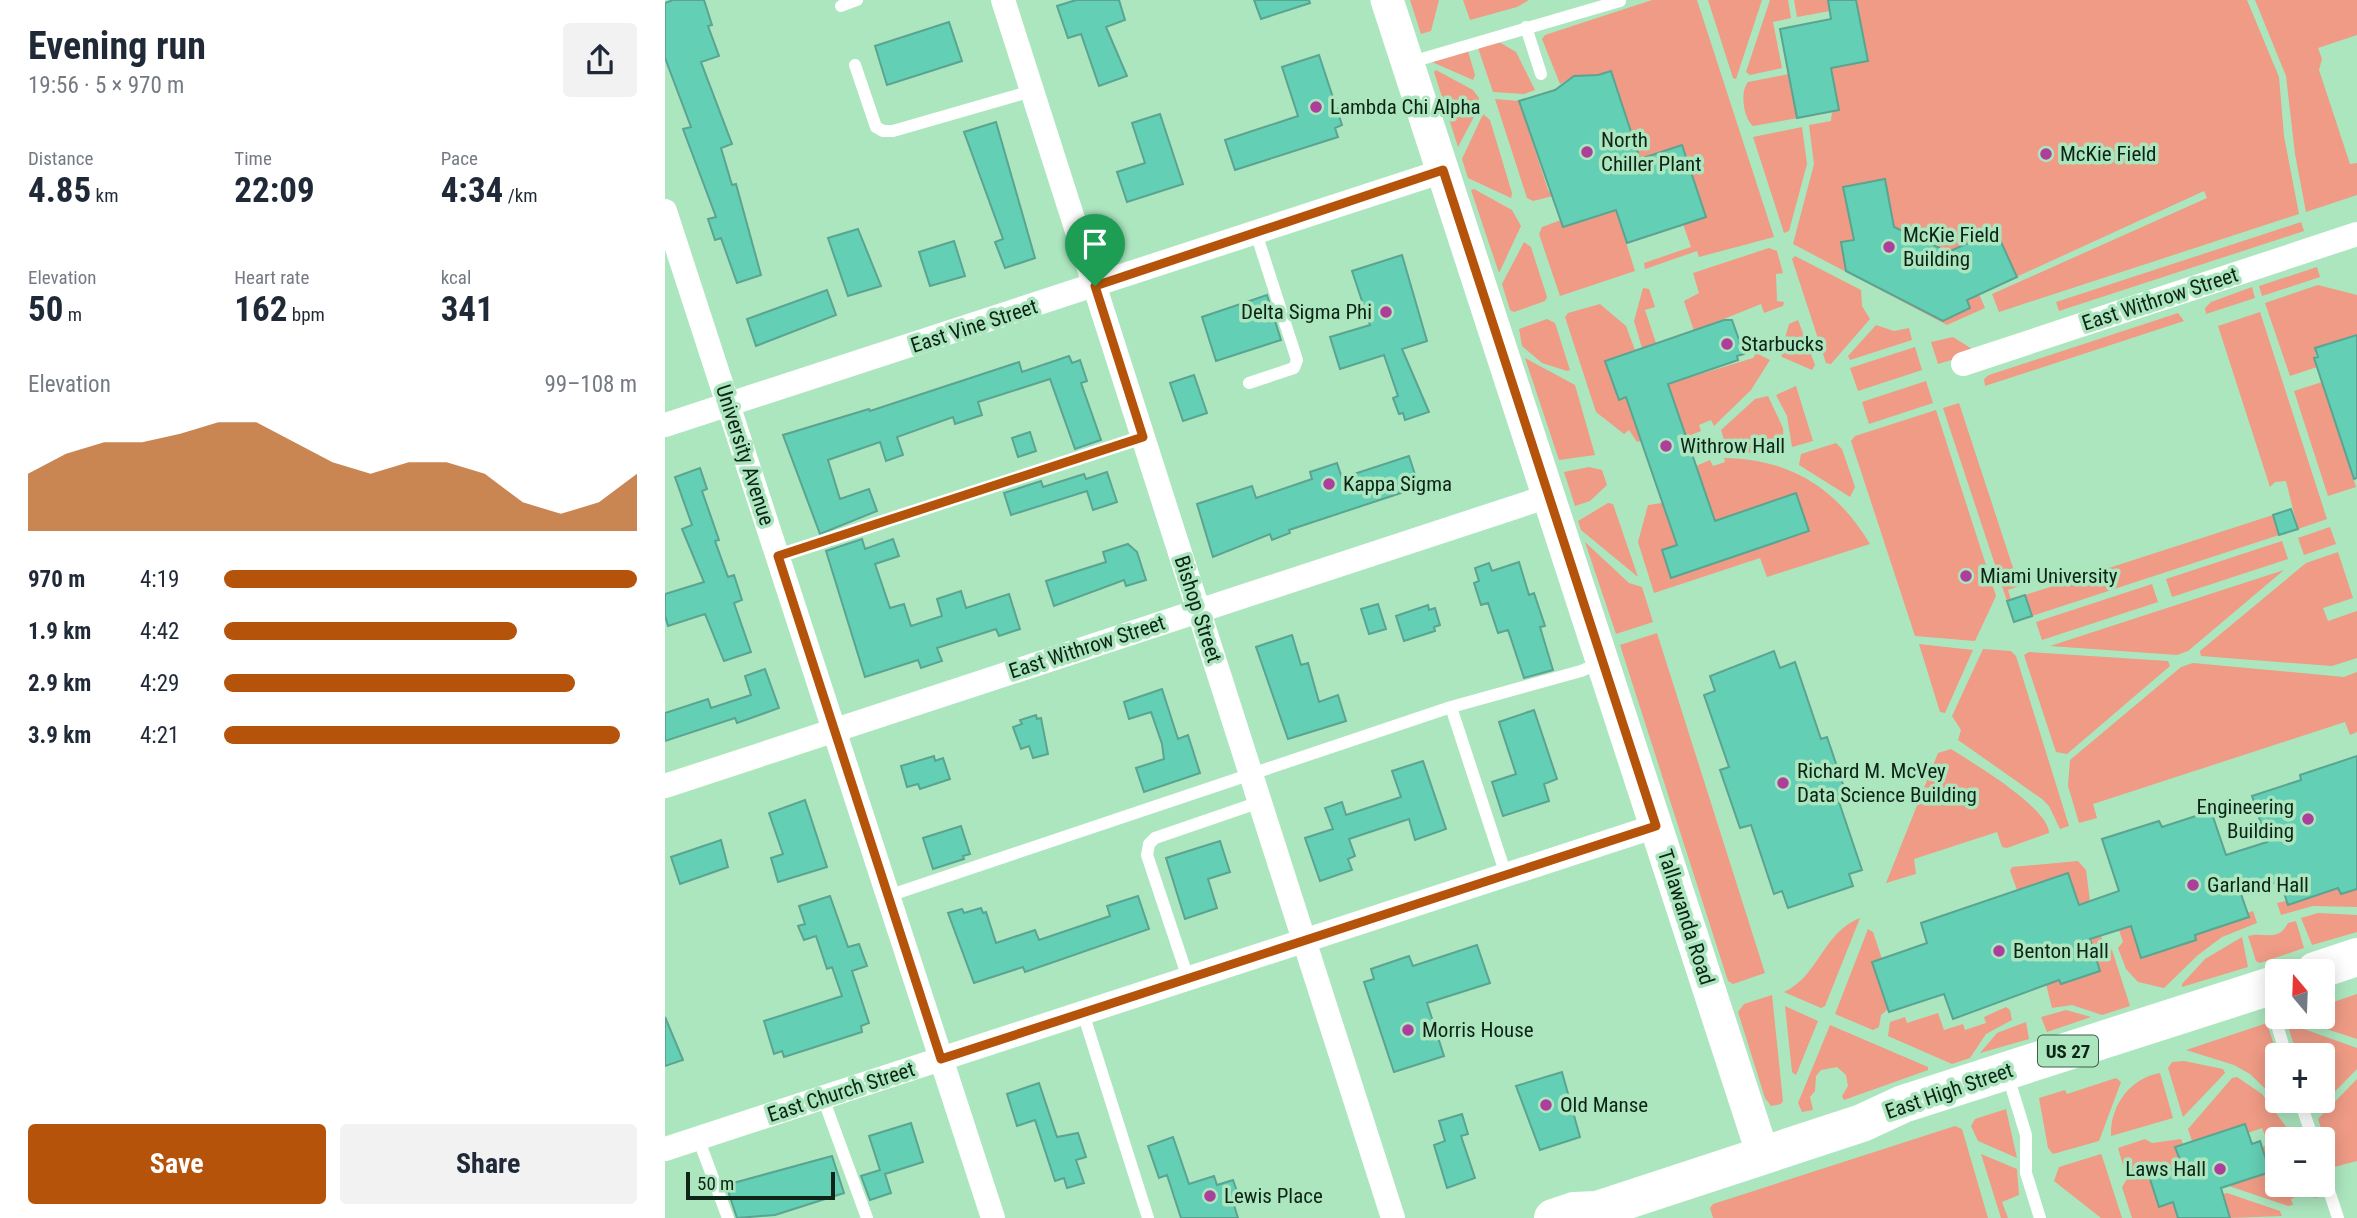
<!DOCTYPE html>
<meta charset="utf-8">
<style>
:root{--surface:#fff;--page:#f2f2f3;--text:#1f2937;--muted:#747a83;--accent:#b45309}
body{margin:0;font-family:"Roboto Condensed",sans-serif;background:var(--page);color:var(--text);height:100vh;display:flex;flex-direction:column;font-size:26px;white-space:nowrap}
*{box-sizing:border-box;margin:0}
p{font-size:23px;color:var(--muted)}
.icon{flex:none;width:38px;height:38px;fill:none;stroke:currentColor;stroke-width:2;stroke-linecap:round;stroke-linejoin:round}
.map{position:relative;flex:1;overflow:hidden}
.drawer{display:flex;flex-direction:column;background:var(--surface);width:665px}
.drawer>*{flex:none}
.needle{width:46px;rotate:341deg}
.buttons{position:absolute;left:1600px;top:959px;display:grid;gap:14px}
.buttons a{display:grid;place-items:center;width:70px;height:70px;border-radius:7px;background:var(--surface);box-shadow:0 4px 18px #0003;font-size:35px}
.scale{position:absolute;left:21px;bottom:18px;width:149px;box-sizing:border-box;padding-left:7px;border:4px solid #0d2416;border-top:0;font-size:19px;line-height:24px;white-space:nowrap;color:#0d2416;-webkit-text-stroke:5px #ace6bf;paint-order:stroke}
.pin{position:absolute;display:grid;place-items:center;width:60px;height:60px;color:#fff;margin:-72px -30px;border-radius:50% 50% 50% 0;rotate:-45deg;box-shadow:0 0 7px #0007}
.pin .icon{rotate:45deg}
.round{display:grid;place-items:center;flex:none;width:74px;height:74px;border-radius:7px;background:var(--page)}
.summary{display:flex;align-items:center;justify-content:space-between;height:119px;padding:0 28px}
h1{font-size:38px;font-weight:700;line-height:52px}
.stats{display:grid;grid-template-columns:repeat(3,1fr);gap:10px;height:119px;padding:7px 28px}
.stats div{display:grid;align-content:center}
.stats b{font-size:35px;font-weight:700}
.stats small{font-size:19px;font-weight:400}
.stats p{font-size:19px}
.chart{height:196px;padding:14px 28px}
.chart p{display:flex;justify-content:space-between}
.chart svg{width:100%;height:126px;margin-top:7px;fill:var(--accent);opacity:.7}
.action{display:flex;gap:14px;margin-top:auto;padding:14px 28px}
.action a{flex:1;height:80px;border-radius:7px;background:var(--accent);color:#fff;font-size:28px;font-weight:700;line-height:80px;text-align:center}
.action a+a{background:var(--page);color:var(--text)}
ul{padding:0 28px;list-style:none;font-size:23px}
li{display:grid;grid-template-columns:112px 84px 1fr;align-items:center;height:52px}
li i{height:18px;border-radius:9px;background:var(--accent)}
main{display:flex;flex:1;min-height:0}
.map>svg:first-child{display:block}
</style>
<main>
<section class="drawer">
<div class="summary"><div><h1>Evening run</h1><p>19:56 · 5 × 970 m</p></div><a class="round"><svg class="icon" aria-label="share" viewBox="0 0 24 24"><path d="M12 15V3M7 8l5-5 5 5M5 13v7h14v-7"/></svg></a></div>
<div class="stats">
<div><p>Distance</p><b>4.85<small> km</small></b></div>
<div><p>Time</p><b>22:09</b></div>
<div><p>Pace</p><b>4:34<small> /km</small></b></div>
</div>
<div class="stats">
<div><p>Elevation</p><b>50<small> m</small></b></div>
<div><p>Heart rate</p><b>162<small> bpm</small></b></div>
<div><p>kcal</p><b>341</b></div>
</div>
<div class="chart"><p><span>Elevation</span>99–108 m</p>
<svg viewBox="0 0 160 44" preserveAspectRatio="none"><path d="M0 44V24L10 17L20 13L30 13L40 10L50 6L60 6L70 13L80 20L90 24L100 20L110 20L120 24L130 34L140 38L150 34L160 24V44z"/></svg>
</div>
<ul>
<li><b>970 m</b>4:19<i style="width:100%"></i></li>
<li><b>1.9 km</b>4:42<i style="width:71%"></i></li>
<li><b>2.9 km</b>4:29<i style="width:85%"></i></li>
<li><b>3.9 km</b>4:21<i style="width:96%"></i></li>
</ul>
<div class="action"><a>Save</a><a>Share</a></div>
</section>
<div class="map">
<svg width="1692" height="1218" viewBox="0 0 1692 1218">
<rect width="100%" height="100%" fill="#ace6bf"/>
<path fill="#ef9b85" d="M745 0H774L766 31 756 34Z
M798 0H864L852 7 805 20Z
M987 0H1032L1109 237 1034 257 1032 251 980 269 979 263 1026 247 1018 224 1041 217 1017 146 975 159 933 75 909 76 895 84 877 39 880 35Z
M1043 0H1097L1071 79 1068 78Z
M1105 0H1123L1126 18 1108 22 1117 68 1085 75 1081 72Z
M1129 0H1582L1614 77 1619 136 1634 214 1334 312 1327 294 1542 198 1539 191 1314 294 1320 308 1282 325 1128 244 1149 164 1144 125 1166 121 1167 112 1088 126C1078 118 1075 91 1083 82L1124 74 1115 29 1156 21 1166 68 1176 66 1165 11 1132 17Z
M1590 0H1692V35L1653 48 1657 59 1654 70 1685 164 1692 163V195L1641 212 1630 154 1621 76Z
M834 42 851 52 870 90 859 94 828 92 813 48Z
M803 51 810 75 808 80 767 62Z
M771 70 808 90 814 98 813 109 793 147 769 72Z
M830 99 854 101 883 190 888 196 868 201 862 198Z
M818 114 825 120 847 193 846 198 803 178 797 159Z
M1137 127 1142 164 1124 231 1119 233 1088 137Z
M809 189 847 210 856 226 834 273 806 190Z
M951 210 970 271 895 296 874 234 877 227 896 220 898 227Z
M1636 222 1639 231 1394 311 1391 302Z
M859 242 866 247 882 297 880 301 849 312 845 310 837 284Z
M1104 248 1112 251 1118 273 1111 274 1112 301 1119 302 1118 306 1099 313 1096 304 1029 331 1019 301 1034 293 1028 273Z
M1130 256 1196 290 1197 306 1205 319 1166 364 1161 363 1127 259Z
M1652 267 1655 277 1597 296 1594 286Z
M1653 285 1692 295V335L1650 348 1652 367 1625 376 1600 303Z
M1587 287 1590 298 1541 314 1540 308 1546 302Z
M978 288 984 289 990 307 980 310 991 343 977 348 969 321Z
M935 304 961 326 970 350 941 361 953 399 961 397 976 441 972 442 964 430 959 434 931 412 900 317 903 313Z
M1595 312 1662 519 1633 529 1621 481 1610 482 1605 487 1553 326Z
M1513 313 1519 321 1320 386 1319 379 1324 375Z
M882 319 890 323 905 370 902 371 877 363 857 346 854 329Z
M1133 320 1150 365 1147 370 1117 357 1116 353 1124 324Z
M1211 325 1229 331 1244 328 1247 340 1185 360 1183 356Z
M1288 337 1312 352 1273 364 1266 342Z
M1250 347 1257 370 1193 391 1185 368Z
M1091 353 1105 360 1086 390 1049 426 1046 420 1034 425 1036 431 1021 437 1003 384 1088 358Z
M860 358 910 385 930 455 894 460Z
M1261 381 1268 403 1204 424 1197 402Z
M1657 382 1691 487 1663 496 1629 391Z
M1131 386 1148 441 1127 447 1122 416 1111 395Z
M1103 396 1118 428 1119 451 1104 455 1062 450 1056 430 1090 399Z
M1294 403 1354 586 1343 590 1346 600 1342 601 1278 408Z
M1271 410 1331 596 1310 641 1250 636 1186 441 1190 436Z
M1171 443 1177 449 1190 487 1185 497 1134 465 1136 454Z
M1059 458C1126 459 1171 488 1205 544L1102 577 1095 558 989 593 973 542 983 505 997 503 1012 545 997 551 1006 577 1050 521 1031 466 1045 460 1048 466 1060 462Z
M924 467 937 470 942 485 925 501 910 506 899 472Z
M943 503 948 504 973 577 916 530 913 521Z
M1608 515 1614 535 1367 616 1360 595Z
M1665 527 1671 544 1639 555 1633 538Z
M1617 541 1623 559 1507 597 1501 579Z
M920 542 964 583 977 587 988 622 951 634Z
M1673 552 1688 598 1658 608 1663 621 1692 611V658L1667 666 1536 656 1535 651 1641 563Z
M1619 570 1523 651 1512 655 1385 646Z
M1487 584 1493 602 1377 640 1371 622Z
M992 633 1100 973 1068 984 1063 981 955 645Z
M1254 644 1308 650 1280 713 1275 712Z
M1318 649 1346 651 1351 656 1404 826 1395 829 1384 806 1377 799 1293 740 1296 730 1287 716Z
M1364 652 1503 661 1505 666 1402 754 1391 752 1359 655Z
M1528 663 1679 677 1692 672V732L1685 735 1680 722 1428 804 1432 818 1414 823 1403 786 1405 760 1516 667Z
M1286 749C1308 763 1384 808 1384 833L1342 848 1337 847 1332 832 1249 859 1251 874 1221 883 1273 753Z
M1413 861 1421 870 1425 901 1414 904 1403 873 1352 890 1345 871 1347 867Z
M1673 888 1676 894 1692 889V907L1648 906 1616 915 1612 903 1621 901 1623 905Z
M1588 911 1592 923 1557 937 1533 955 1499 988 1473 982 1461 969 1453 948 1458 942 1454 930 1466 926 1476 957 1531 940 1530 935 1583 917 1582 913Z
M1653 913 1692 915V932L1647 945 1636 918Z
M1195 918 1160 1006 1156 1008 1119 992C1154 976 1158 932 1195 918Z
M1631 921 1639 948 1595 963 1591 961 1583 936C1599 931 1613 943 1623 923Z
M1203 929 1208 932 1217 959 1223 1009 1216 1015 1214 1027 1208 1030 1170 1014Z
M1436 936 1440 948 1447 950 1465 1006 1437 1015 1407 1005 1387 1008 1381 984 1394 980 1396 984 1435 972 1425 940Z
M1577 937 1583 967 1517 987V984L1540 959Z
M1692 994V1039L1652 1026 1637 1017H1657V1006Z
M1107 995 1118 1101 1116 1104 1106 1106 1100 1098 1073 1012 1079 1004Z
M1120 1006 1153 1021 1131 1075 1127 1072Z
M1341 1007 1345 1010 1347 1020 1321 1034 1305 1058 1287 1064 1223 1036 1225 1022 1240 1017 1242 1023 1273 1013 1279 1030 1298 1024 1300 1030 1321 1023 1319 1017Z
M1401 1010 1426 1017 1382 1032 1376 1017Z
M1361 1022 1364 1039 1315 1053 1332 1033Z
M1602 1023 1612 1055V1100L1585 1074 1569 1065 1521 1050Z
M1622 1023 1692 1048V1069L1650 1112 1646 1101H1657V1055H1632Z
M1165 1025 1263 1067V1070L1179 1100 1177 1096 1183 1086 1181 1075 1172 1067 1156 1070 1151 1076 1150 1091 1145 1097 1148 1110 1137 1112 1133 1103Z
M1519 1061 1558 1069 1560 1073 1518 1117 1503 1068 1507 1062Z
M1495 1073 1508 1118 1446 1136C1445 1106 1465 1078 1495 1073Z
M1572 1077 1597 1094 1622 1128 1600 1136 1597 1128 1583 1133 1580 1124 1527 1141 1523 1129 1567 1078Z
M1451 1078 1456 1082 1434 1141 1388 1154 1383 1148 1374 1098 1400 1090 1402 1094Z
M1692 1079V1161L1669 1167 1653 1119Z
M1341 1109 1352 1158 1313 1141 1306 1126 1310 1119Z
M1290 1126 1297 1129 1323 1218H1048L1045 1208 1048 1204Z
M1480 1139 1487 1143 1516 1139 1518 1144 1510 1147 1517 1165 1484 1176 1494 1207 1508 1202 1513 1218H1467L1457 1187 1462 1179 1453 1148Z
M1612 1142V1185H1650L1654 1197 1649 1198 1647 1192 1642 1194 1640 1190 1630 1193 1631 1197 1626 1199 1628 1205 1623 1206 1564 1186 1605 1172 1597 1147Z
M1316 1154 1352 1169 1354 1195 1337 1202 1343 1218H1336Z
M1436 1154 1437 1156 1457 1218H1436L1389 1181 1394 1167Z
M1562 1193 1615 1211 1617 1216 1565 1218 1558 1194Z"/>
<path fill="#63cfb4" stroke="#5aa491" stroke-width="2" d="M8 0H39L47 25 43 26 54 56 36 62 67 144 56 148 67 185 71 184 96 275 72 283 56 238 50 240 43 219 51 217 18 129 26 127 0 58V3Z
M411 0H454L460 20 441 27 462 76 434 86 416 34 403 38 392 6Z
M589 0H644L645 3 596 19Z
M1163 0H1191L1203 61 1166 68 1174 110 1132 118 1115 29 1166 19Z
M284 22 297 61 222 85 210 46Z
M654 55 677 125 670 128 673 137 570 170 560 140 633 116 617 67Z
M946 71 975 159 1017 145 1041 217 962 243 951 210 898 227 854 101 890 90 909 76 933 75Z
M495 114 518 184 462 202 452 172 480 163 467 123Z
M331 122 370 258 340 268 330 242 338 239 299 132Z
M1220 179 1229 227 1283 252 1331 231 1352 277 1302 300 1305 308 1278 321 1181 271 1176 242 1189 240 1178 187Z
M193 229 216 286 183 296 163 238Z
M289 241 300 276 265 286 254 252Z
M737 255 762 341 737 349 764 412 740 420 738 413 734 414 728 398 733 396 719 355 675 369 665 337 705 325 687 271Z
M162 290 171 315 91 346 82 319Z
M602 295 616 340 551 361 537 317Z
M1059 320H1067L1079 354 1072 356 1073 360 1003 384 1050 521 1131 493 1144 531 1006 578 997 550 1012 545 961 397 954 400 940 361Z
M1692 335V478L1689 479 1649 358 1653 357 1650 348Z
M404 356 407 363 415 360 422 381 416 383 436 440 410 449 385 379 313 402 317 415 290 424 288 417 232 437 238 455 221 461 215 442 163 460 175 499 204 489 212 511 155 534 118 435 204 409 205 411 354 362 357 372Z
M529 375 542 413 518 421 505 383Z
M365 432 371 451 353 457 347 438Z
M744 456 754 487 624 530 625 533 607 540 605 534 548 557 532 504 587 486 591 498 647 479 645 472 672 463 677 478Z
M35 468 42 489 37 491 54 540 50 541 63 577 69 575 77 600 69 603 86 652 59 661 40 614 3 626 0 616V594L39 582 17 529 27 525 10 477Z
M442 472 452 502 428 510 422 491 346 515 339 493 376 481 378 487 419 474 421 479Z
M1626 509 1633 529 1614 535 1608 515Z
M197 539 200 549 228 539 234 556 210 564 225 608 239 604 246 626 277 616 272 599 296 591 301 608 344 594 355 629 334 636 331 629 272 648 277 661 256 668 253 660 200 677 161 551Z
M463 544 472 552 481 580 461 586 459 580 389 606 381 581 441 562 438 552Z
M854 562 864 595 869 593 880 626 875 627 888 670 859 678 843 630 833 633 823 603 816 605 809 583 814 581 810 568 824 563 827 571Z
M1360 595 1367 616 1349 622 1342 601Z
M713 604 721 629 704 634 696 609Z
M763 605 764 610 770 608 775 625 769 627 770 631 739 641 731 616Z
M627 635 636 665 643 663 654 702 673 695 681 721 623 739 591 647Z
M1109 651 1115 668 1130 662 1156 739 1162 737 1182 796 1173 799 1197 870 1184 874 1188 886 1123 908 1117 891 1109 894 1086 825 1075 828 1055 770 1064 767 1039 695 1050 691 1045 676Z
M100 669 114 708 72 723 70 718 0 741V713L43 699 46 708 86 695 80 676Z
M497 689 513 739 523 735 535 773 479 792 471 768 499 759 497 744 486 712 464 719 459 702Z
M869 710 892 779 879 784 884 801 838 816 827 782 851 774 834 722Z
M371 715 372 719 376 718 383 754 368 758 364 746 356 749 348 727 357 724 355 720Z
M269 756 270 761 278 758 285 779 255 789 253 784 242 787 236 766Z
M1692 756V889L1676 894 1673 888 1623 905 1615 881 1576 894 1584 917 1530 935 1531 940 1476 958 1466 926 1425 939 1435 971 1396 984 1394 980 1288 1019 1279 994 1224 1012 1207 962 1262 943 1256 923 1403 873 1414 905 1454 891 1437 839 1494 821 1497 827 1546 811 1561 855 1602 842 1587 796 1636 780 1635 775Z
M758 761 781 829 750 840 744 819 684 839 690 856 683 859 687 870 655 881 640 838 668 829 660 808 677 802 681 815 736 797 727 771Z
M140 800 162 867 113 882 106 858 118 854 104 813Z
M296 826 305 854 298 856 299 859 268 869 258 838Z
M56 840 63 867 15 884 6 857Z
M555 841 565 872 543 879 552 908 520 919 501 858Z
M165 896 183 947 194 944 202 966 187 971 204 1023 196 1026 197 1032 119 1057 117 1051 109 1054 99 1021 177 996 167 967 162 969 151 936 139 940 133 926 140 924 134 906Z
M473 896 484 929 360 972 358 967 309 983 283 913 297 909 299 913 316 908 318 913 321 912 331 943 370 930 374 940 445 916 442 906Z
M812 945 825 983 762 1003 779 1056 729 1072 699 982 709 979 706 969 744 956 748 966Z
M0 1017 18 1060 0 1066Z
M897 1072 915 1137 875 1150 851 1086Z
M374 1083 392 1137 413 1133 421 1157 411 1160 419 1183 402 1188 399 1178 390 1181 370 1120 352 1126 342 1094Z
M797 1114 803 1134 796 1136 810 1178 782 1188 769 1145 780 1141 774 1121Z
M246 1123 258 1162 220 1174 226 1193 205 1200 196 1176 215 1170 204 1136Z
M1580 1124 1587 1144 1595 1141 1605 1172 1556 1188 1565 1218H1513L1508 1202 1494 1207 1484 1176 1517 1165 1510 1147Z
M508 1137 524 1184 549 1176 552 1185 568 1180 575 1200 568 1202 573 1218H516L502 1175 494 1178 483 1146Z
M167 1156 179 1193 110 1215 72 1218 61 1185Z"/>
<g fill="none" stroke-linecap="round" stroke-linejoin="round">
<path stroke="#fff" stroke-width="12" d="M176 6 192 0
M861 27 876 74
M743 63 955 1
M190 65 211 127 218 131H228L367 91
M584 383 629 368 632 360 591 233
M113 557 478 437
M786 707 841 875
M223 896 786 707 916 671 937 662
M523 978 482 855 484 844 490 838 595 802
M1605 1001 1621 1055
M418 1013 483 1218
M1346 1086 1361 1135V1173L1375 1218
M158 1098 202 1218
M1635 1101 1648 1139
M33 1138 63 1218
M1657 1169 1673 1218"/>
<path stroke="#fff" stroke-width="24" d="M338 0 728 1218
M0 211 328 1218
M1298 364 1692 234
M0 425 778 171
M0 786 884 496
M0 1149 991 826"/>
<path stroke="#fff" stroke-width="33" d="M722 0 1098 1155"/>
<path stroke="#fff" stroke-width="38" d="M1650 971 1692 957
M888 1218 909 1211 932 1210 1197 1123 1238 1104 1612 984"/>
</g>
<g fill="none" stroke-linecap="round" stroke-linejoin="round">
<g stroke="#fff" stroke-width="14">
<path id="route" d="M778 170 991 826 276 1059 113 556 478 437 430 286Z"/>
</g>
<use href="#route" stroke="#b45309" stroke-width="9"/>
</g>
<g fill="#ad3e9a" stroke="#ace6bf" stroke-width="2.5">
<circle cx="651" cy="107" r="7"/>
<circle cx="922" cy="152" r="7"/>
<circle cx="1381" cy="154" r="7"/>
<circle cx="1224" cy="247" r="7"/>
<circle cx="721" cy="312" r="7"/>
<circle cx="1062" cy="344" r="7"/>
<circle cx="1001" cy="446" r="7"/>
<circle cx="664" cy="484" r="7"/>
<circle cx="1301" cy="576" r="7"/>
<circle cx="1118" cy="783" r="7"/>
<circle cx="1643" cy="819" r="7"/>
<circle cx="1528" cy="885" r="7"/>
<circle cx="1334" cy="951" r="7"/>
<circle cx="743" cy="1030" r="7"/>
<circle cx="881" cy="1105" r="7"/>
<circle cx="1555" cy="1169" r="7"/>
<circle cx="545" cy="1196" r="7"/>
</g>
<g text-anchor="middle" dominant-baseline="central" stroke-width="7" stroke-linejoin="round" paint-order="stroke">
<rect fill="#ace6bf" stroke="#3d5e49" stroke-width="2" x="1373" y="1035.5" width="60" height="31" rx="5"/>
<g font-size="19" font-weight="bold" fill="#0d2416">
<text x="1403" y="1051">US 27</text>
</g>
<g font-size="21" fill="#0d2416" stroke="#ace6bf" text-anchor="start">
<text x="665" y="107">Lambda Chi Alpha</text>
<text x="936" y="140">North<tspan x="936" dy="24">Chiller Plant</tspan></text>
<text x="1395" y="154">McKie Field</text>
<text x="1238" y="235">McKie Field<tspan x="1238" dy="24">Building</tspan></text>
<text x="707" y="312" text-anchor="end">Delta Sigma Phi</text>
<text x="1076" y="344">Starbucks</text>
<text x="1015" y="446">Withrow Hall</text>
<text x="678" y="484">Kappa Sigma</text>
<text x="1315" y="576">Miami University</text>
<text x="1132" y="771">Richard M. McVey<tspan x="1132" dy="24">Data Science Building</tspan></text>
<text x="1629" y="807" text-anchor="end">Engineering<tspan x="1629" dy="24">Building</tspan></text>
<text x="1542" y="885">Garland Hall</text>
<text x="1348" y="951">Benton Hall</text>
<text x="757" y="1030">Morris House</text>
<text x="895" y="1105">Old Manse</text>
<text x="1541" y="1169" text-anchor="end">Laws Hall</text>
<text x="559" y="1196">Lewis Place</text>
</g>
<g font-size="21" fill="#0d2416" stroke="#ace6bf">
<text transform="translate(1495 299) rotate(-18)">East Withrow Street</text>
<text transform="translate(309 326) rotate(-18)">East Vine Street</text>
<text transform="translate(80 455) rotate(72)">University Avenue</text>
<text transform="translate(533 609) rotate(72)">Bishop Street</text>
<text transform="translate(422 647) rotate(-18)">East Withrow Street</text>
<text transform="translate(1021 917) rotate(72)">Tallawanda Road</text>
<text transform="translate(1284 1091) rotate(-19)">East High Street</text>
<text transform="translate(176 1092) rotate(-18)">East Church Street</text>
</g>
</g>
</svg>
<div class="buttons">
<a><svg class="needle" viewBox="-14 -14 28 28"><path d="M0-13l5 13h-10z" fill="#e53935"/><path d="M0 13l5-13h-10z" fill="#747a83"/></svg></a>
<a>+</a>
<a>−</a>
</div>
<div class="scale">50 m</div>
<div class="pin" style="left:430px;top:286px;background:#1e9e55"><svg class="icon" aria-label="arrive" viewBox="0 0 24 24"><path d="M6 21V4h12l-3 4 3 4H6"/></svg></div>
</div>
</main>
